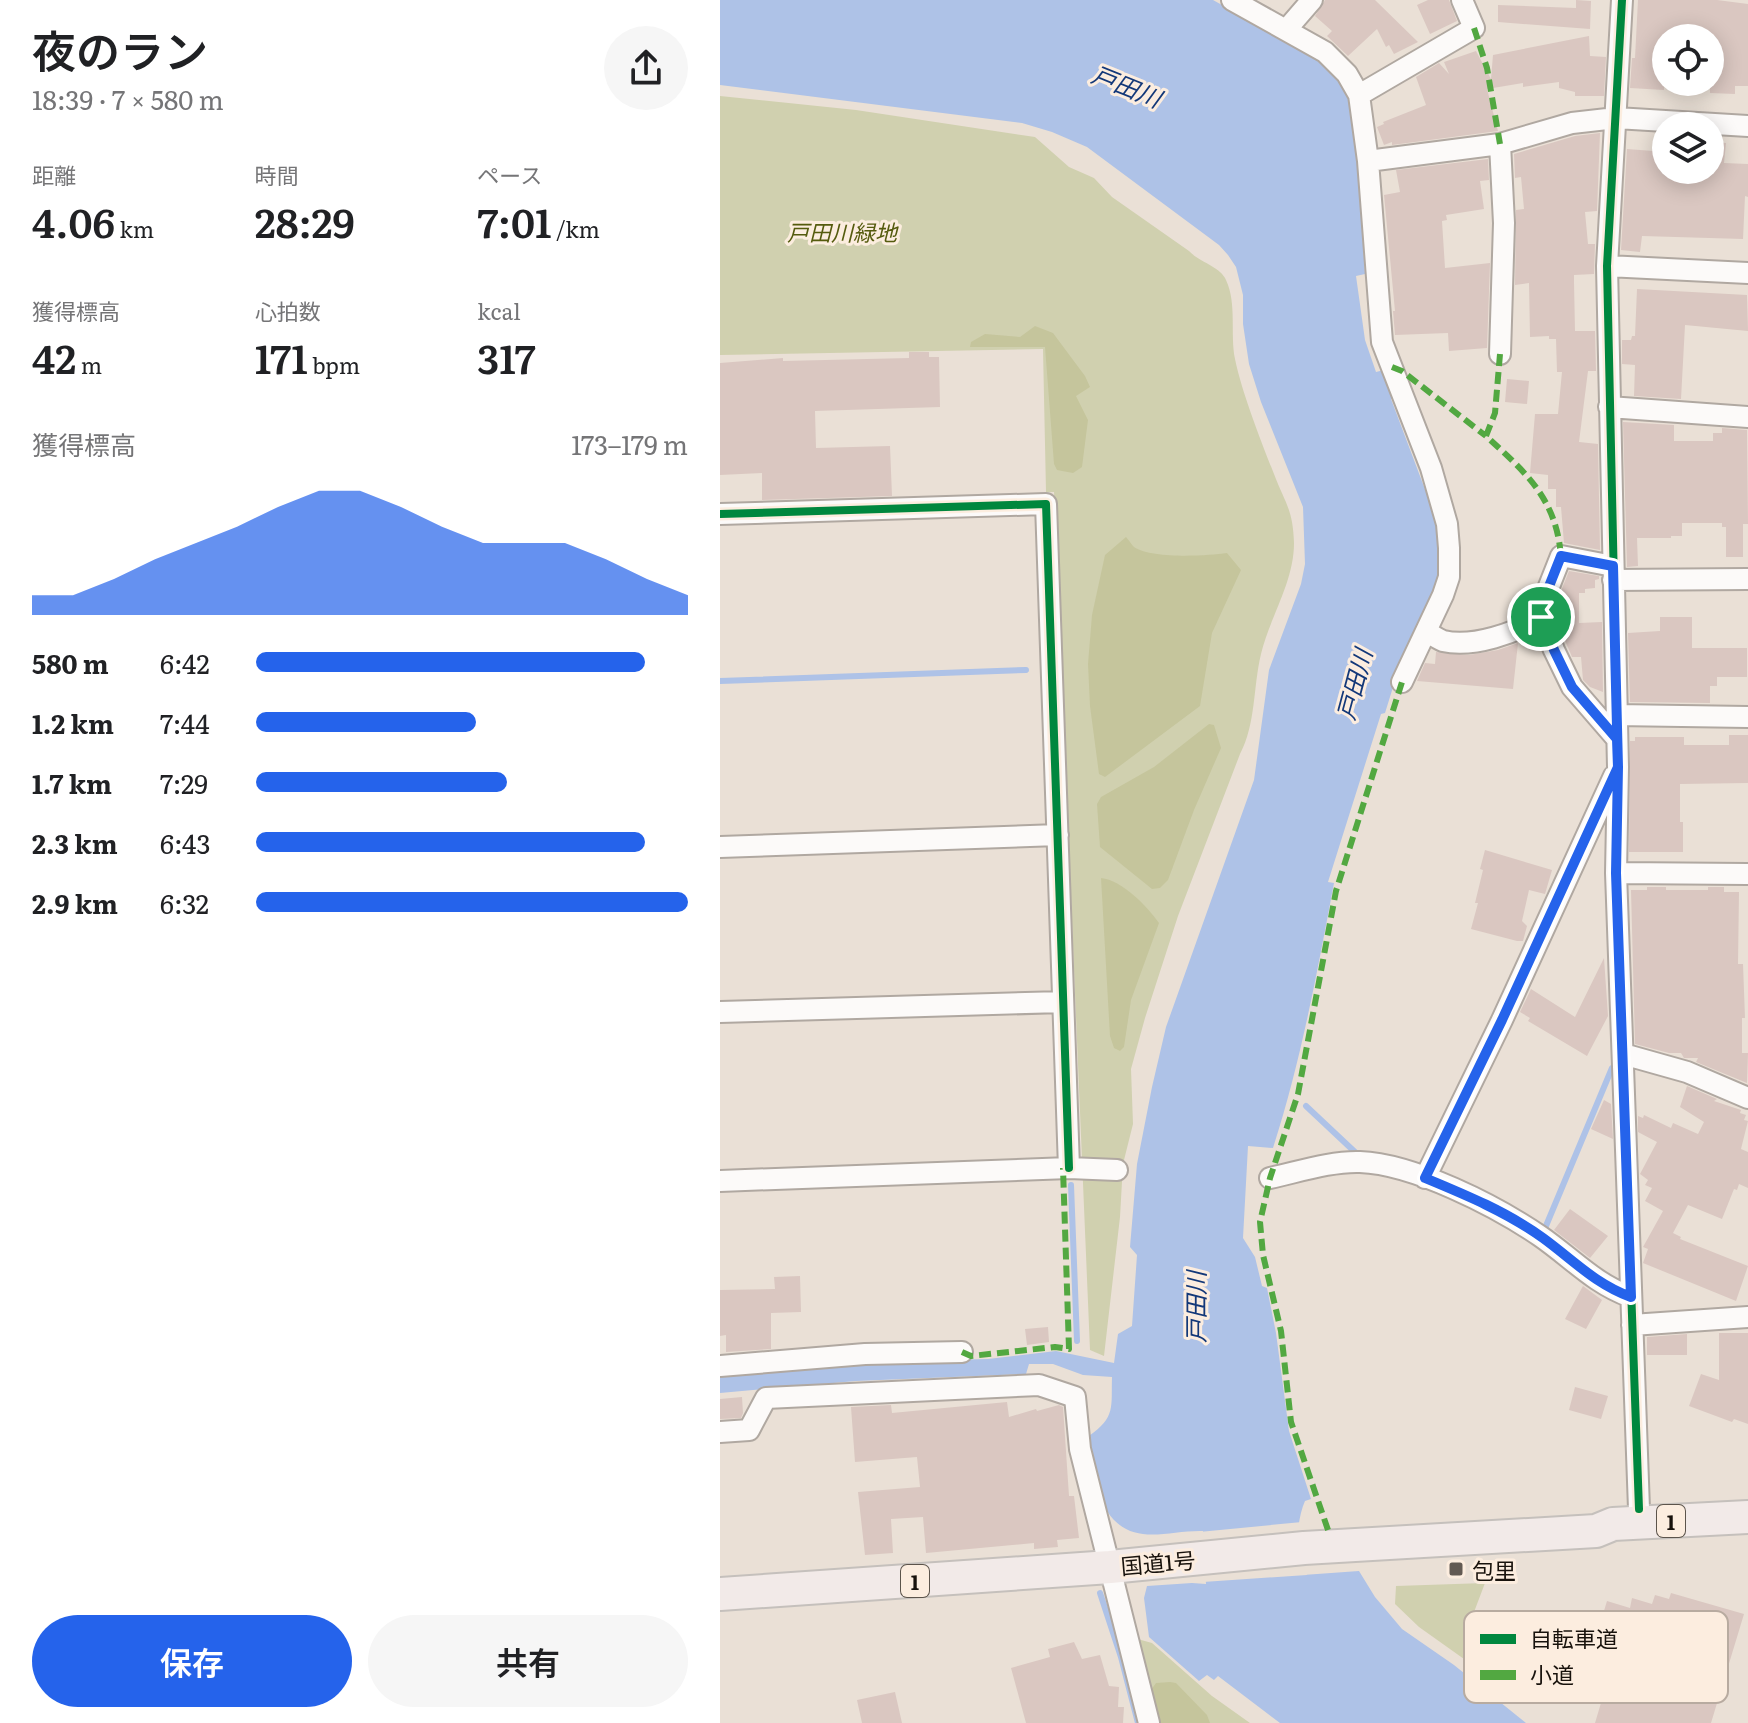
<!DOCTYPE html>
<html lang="ja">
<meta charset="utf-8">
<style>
:root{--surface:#fff;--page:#f6f6f6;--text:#202124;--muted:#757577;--accent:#2563eb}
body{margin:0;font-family:Literata,"Noto Sans JP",serif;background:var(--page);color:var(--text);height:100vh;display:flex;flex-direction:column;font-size:30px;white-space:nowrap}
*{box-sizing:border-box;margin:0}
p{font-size:26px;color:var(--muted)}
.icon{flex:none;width:44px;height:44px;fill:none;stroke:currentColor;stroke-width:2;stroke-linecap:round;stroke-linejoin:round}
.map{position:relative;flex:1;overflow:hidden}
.panel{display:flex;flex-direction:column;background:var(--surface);width:720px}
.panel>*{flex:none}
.buttons{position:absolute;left:932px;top:24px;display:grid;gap:16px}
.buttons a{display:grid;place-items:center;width:72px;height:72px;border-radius:50%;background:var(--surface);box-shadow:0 4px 20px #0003;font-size:40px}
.pin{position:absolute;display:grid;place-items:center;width:68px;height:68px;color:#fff;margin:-34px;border:4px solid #fff;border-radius:50%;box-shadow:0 2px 8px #0007}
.round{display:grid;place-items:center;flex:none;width:84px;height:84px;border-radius:42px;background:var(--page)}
.headline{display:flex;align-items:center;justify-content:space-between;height:136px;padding:0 32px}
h1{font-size:44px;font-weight:600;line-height:60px}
.stats{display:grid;grid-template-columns:repeat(3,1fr);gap:12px;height:136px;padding:8px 32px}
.stats div{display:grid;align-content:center}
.stats b{font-size:40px;font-weight:600}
.stats small{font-size:22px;font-weight:400}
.stats p{font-size:22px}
.chart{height:224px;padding:16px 32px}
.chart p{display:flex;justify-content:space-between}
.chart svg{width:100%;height:144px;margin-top:8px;fill:var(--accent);opacity:.7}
.action{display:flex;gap:16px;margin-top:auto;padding:16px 32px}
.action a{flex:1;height:92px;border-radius:48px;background:var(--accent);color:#fff;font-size:32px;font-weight:600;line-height:92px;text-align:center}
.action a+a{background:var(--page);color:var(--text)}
ul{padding:0 32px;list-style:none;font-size:26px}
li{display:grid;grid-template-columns:128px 96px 1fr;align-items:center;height:60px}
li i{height:20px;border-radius:10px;background:var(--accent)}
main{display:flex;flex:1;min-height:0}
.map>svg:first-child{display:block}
</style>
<main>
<section class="panel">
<div class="headline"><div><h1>夜のラン</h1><p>18:39 · 7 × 580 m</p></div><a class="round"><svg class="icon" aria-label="share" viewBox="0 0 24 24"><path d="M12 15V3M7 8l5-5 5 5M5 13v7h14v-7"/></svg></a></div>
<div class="stats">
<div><p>距離</p><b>4.06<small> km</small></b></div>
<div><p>時間</p><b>28:29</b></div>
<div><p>ペース</p><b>7:01<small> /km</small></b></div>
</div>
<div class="stats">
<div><p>獲得標高</p><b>42<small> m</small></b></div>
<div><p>心拍数</p><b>171<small> bpm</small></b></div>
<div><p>kcal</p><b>317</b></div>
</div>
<div class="chart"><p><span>獲得標高</span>173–179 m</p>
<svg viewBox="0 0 160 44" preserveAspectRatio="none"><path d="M0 44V38L10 38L20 33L30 27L40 22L50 17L60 11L70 6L80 6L90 11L100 17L110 22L120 22L130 22L140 27L150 33L160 38V44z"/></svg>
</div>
<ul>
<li><b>580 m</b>6:42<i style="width:90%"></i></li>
<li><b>1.2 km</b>7:44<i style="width:51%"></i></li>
<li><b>1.7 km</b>7:29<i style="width:58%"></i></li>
<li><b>2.3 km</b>6:43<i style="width:90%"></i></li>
<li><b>2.9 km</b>6:32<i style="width:100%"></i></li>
</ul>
<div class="action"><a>保存</a><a>共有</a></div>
</section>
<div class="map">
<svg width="1028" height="1723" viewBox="0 0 1028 1723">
<rect width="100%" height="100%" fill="#eae0d6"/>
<path fill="#d0d0af" d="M0 96 136 110 315 137 349 167 374 178 392 197 469 251C479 262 501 267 506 280 517 303 510 334 515 359 522 393 541 441 554 474 565 503 573 509 574 543 574 582 550 617 541 654 533 687 536 724 520 754L458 916 425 1018 411 1069 413 1124 403 1164 400 1217 384 1356 370 1350 334 492H326L323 349 0 355Z
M765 1583 751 1620 744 1659 699 1627 675 1604 676 1586Z
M414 1638 432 1643 492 1696 530 1723H435Z"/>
<path fill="#c5c59c" d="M315 326 333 333 365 376 370 387 356 396 368 420 362 467 353 473 337 470 334 464 325 347H250L251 342 265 334 300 337Z
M406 537C408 539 412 545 414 547 432 559 486 556 507 553L521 570 492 633 480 706 385 777 379 774 370 706 368 664 372 615 385 555Z
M489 724 494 725 501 748 474 810 448 880 440 888 432 889 380 847 377 804 381 797 434 767Z
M381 878C402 880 427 906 439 923L411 1000 404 1047 400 1051 394 1048 390 1036Z
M450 1682 456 1683 487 1715 490 1723H439L431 1690 436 1683Z"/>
<path fill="#aec2e7" d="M0 0H493L602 61 618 75 634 104 645 274 636 276 645 340 656 372 664 370 674 396 671 399 706 492H712L719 535 720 574 716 590 683 655 665 713 661 714 608 882 614 883C597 973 581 1061 553 1148L528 1146 523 1238 535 1257 542 1286 547 1288 556 1333 569 1431 591 1499 585 1501C576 1521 575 1556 583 1575L639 1571 655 1597 682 1629 734 1665 806 1723H560L498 1676 494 1680 487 1675 479 1681 429 1637 424 1598 427 1586 472 1583 486 1584 483 1531C447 1530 411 1548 387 1511L369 1451V1436C396 1417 391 1407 392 1377L363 1375 333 1364H309L306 1374 136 1381 0 1393V1377L140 1362 268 1359 336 1351 394 1363 398 1334 412 1326 417 1255 410 1247 417 1164 432 1087 446 1027 534 780 549 670 581 584 585 564 583 507 541 402 529 364 523 324V295L516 267 508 255 499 245 367 147 332 132 302 123 0 85Z"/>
<path fill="#eae0d6" d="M582 1522 584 1567 587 1575 483 1582 479 1532Z"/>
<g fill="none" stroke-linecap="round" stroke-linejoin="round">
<path stroke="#aec2e7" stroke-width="6" d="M0 681 306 670
M586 1106 636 1153 641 1154
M351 1185 357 1341
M823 1233 892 1068
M380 1593 401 1657 418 1723"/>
</g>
<path fill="#dac7c1" d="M605 0H655L698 42 674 54 669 45 666 47 657 29 628 56 607 36 612 31 595 16Z
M708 0H729L737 21 710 34 697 5Z
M856 0 871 1 870 29 778 22V5L856 8Z
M918 0H997L1028 4V86H1015V94L990 93V38H946L944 90 910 88 912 58H915Z
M869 36 870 56 886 57 884 96H855V92L839 88V82L803 87V83L767 89 778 131 672 145V142L664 145 657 127 664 124 663 122 706 105 696 77 719 63 729 74 724 62 756 51 771 79 773 55Z
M880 133 877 211 865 212 868 244H875L874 274 854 275V282L855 331H875L876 371H868L859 442 878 444 880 550 844 543 841 507H836V489H828V475L810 473 815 414H838L842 372H837L836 339H829V336L810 337 809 283 795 285 796 210 804 209 801 177 795 178 794 154 855 136Z
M990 142 1006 143 1004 163 1028 164V197L1025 196 1023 239 922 236 920 252 901 250 907 149 946 152V170H990Z
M768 159 769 180 760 181 764 209 726 215 727 220 722 221 725 268 770 263 767 348 729 351 728 333 675 335 673 311H675L664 195 680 192 676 170Z
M917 289 1027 295 1028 331 965 325 961 399 914 396 915 365 902 364V340H911L912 336H915Z
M189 352H209V357H219L220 407 95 411 96 448 170 446 172 496 42 500V473L0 475V363L63 358V361L189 358Z
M787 379 809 381 807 404 785 402Z
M903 422 954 425V441H993V433H1002V428L1027 430 1028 524H1023V557H1006V527H1002V523H962V536H951V538H917L918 566 907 567Z
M849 571 879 576V579L875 580V588L865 589V593H859V623L882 622 883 692 870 687 863 680 861 657H852L836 619 842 618 841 591Z
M940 617H972V648H1027V677H997V686H990V703L910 702 908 633 940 631Z
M798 643 793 689 697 681 705 663 715 664 716 652 749 655 778 650Z
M1009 735H1028V783L960 784V822H963V852H909L910 741H915V737H964V745H1009Z
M765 850 832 870 825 894 809 890 802 921 807 926 803 941H797L751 929 758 903H755L763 870 760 869Z
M927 887H946V890H988V887H1004V892H1019L1018 964H1023L1025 1018H1022V1053H1028L1027 1083 976 1062 978 1058H964L961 1053H949L915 1044 911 890H927Z
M884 958 888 1016 867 1056 808 1021 810 1018 800 1012 811 989 855 1017Z
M967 1086 997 1099 994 1101 1021 1110 1020 1113 1026 1115 1024 1120 1028 1121 1021 1149 1028 1152V1188L1019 1184 1017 1190 1014 1189 1002 1219 968 1205 953 1233 961 1237 960 1239 1028 1266 1016 1301 923 1263 928 1249 923 1247 943 1211 925 1201 932 1188 925 1185 928 1180 920 1174 937 1142 918 1132V1116L923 1118 924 1115 951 1128 953 1123 978 1134 984 1122 960 1107Z
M884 1100 891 1104 893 1139 871 1129Z
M850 1209 888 1236 870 1258 834 1230Z
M80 1276 81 1312 51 1313V1349L6 1352V1335L0 1336V1290L55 1289 54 1277Z
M863 1286 882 1300 866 1329 845 1319Z
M328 1327 329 1342 307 1345 305 1329Z
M999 1333H1028V1424L1014 1419 1012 1422 969 1406 981 1374 999 1380Z
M967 1334V1355H927V1337Z
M855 1387 888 1396 881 1419 849 1410Z
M22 1397 23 1413 21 1418 0 1419V1399Z
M287 1402 289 1417 316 1409 317 1411 339 1405 343 1407 349 1496H354L359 1538 337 1540 338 1547 314 1549V1543L206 1553 203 1517 171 1519 173 1553 145 1555 138 1492 200 1487 197 1457 135 1462 131 1407 171 1405 172 1413Z
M951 1593 1024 1614 991 1723H875L892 1666 846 1651 852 1633 859 1636 864 1619 880 1624 887 1601 910 1608 912 1598 932 1604 935 1595 949 1599Z
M354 1642 362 1659 380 1655 389 1686 399 1687 398 1707H404L403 1723H306L291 1668 330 1657 328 1649Z
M175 1692 182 1723H142L137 1700Z"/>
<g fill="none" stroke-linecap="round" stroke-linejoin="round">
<g stroke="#b0a8a1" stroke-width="24">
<path id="minor" d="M512 0 605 52 627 74 639 95 648 161 662 342 711 468 727 524 729 548V577L723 595 682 682
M902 0 887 266 898 767 896 873 919 1509
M566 30 592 0
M639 95 754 28 742 0
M648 161 780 144 852 123 896 118 1028 126
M887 266 1028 273
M780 354 784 223 780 144
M889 407 1028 417
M0 514 326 504 349 1168
M893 566 841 556 824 599 821 617 834 650 852 687 897 739
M893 580 1028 579
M707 632C712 635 718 639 723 641 753 648 796 633 821 617
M896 715 1028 717
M0 847 338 835
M896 873 1028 874
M0 1012 343 1002
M903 1054 967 1072 1028 1098
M550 1178C578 1172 611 1161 640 1162 694 1164 776 1206 820 1236 852 1258 873 1283 911 1297
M705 1178 782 1020 894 776
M0 1181 349 1168 397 1170
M912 1325 1028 1317
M0 1366 145 1354 242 1352
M0 1432 29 1430 46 1398 319 1385 355 1397 360 1449 429 1723"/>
</g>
<g stroke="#c5c0bc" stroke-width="36">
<path id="trunk" d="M0 1594 390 1567 584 1548 876 1531 893 1524 1028 1517"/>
</g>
<use href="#minor" stroke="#fcfaf9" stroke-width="20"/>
<use href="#trunk" stroke="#f2eae8" stroke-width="32"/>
<path stroke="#52a841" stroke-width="6" stroke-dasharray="12 6" stroke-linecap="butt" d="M754 28 767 68 780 144
M780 354 775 413 766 436C806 473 836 498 841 556
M672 367 682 371 766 436
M242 1352 251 1356 335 1347 349 1349 343 1168
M608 1530 571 1422 561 1331 543 1255 540 1222 550 1178 578 1094 616 891 682 682"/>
<g stroke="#fceddf" stroke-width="13">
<path id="cycleway" d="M902 0 887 266 898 767 896 873 919 1509
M0 514 326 504 349 1168"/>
</g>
<use href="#cycleway" stroke="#00873e" stroke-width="8"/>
</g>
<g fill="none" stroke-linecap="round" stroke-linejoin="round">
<g stroke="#fff" stroke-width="16">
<path id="route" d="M821 617 834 650 852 687 897 739 898 767 782 1020 705 1178C746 1195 787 1212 823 1238 852 1259 875 1284 911 1297L896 873 898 767 893 566 841 556 824 599 821 617"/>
</g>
<use href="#route" stroke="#2563eb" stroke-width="10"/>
</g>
<rect fill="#625a53" stroke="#fceddf" stroke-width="3" x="728" y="1561" width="16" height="16" rx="4"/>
<g text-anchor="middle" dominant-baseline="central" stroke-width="6" stroke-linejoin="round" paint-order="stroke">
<g fill="#fceddf" stroke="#5c544b" stroke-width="2">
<rect x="937" y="1505" width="28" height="32" rx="6"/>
<rect x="181" y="1565" width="28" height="32" rx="6"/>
</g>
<g font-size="20" font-weight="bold" fill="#18120c">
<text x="951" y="1521">1</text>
<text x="195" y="1581">1</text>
</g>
<g font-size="22" font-style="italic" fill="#555b0e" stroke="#fceddf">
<text x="122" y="231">戸田川緑地</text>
</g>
<g font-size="22" fill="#18120c" stroke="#fceddf">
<text transform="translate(438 1562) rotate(-5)">国道1号</text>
</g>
<g font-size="22" fill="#18120c" stroke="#fceddf" text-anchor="start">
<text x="752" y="1569">包里</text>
</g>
<g font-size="24" font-style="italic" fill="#133879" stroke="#fceddf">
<text transform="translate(407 85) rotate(22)">戸田川</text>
<text transform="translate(633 684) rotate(-75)">戸田川</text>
<text transform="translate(474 1307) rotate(-90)">戸田川</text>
</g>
</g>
<rect x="744" y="1611" width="264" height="92" rx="12" fill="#fceddf" stroke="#b8aba0" stroke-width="2"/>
<rect x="760" y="1634" width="36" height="10" fill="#00873e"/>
<rect x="760" y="1670" width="36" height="10" fill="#52a841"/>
<g font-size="22" fill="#18120c">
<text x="810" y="1647">自転車道</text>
<text x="810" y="1683">小道</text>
</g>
</svg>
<div class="buttons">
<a><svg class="icon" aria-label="locate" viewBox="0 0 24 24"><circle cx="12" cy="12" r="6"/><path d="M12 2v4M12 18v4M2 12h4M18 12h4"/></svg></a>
<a><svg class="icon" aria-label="layers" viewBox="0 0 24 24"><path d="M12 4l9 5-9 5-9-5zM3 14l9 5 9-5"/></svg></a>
</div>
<div class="pin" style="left:821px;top:617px;background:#1e9e55"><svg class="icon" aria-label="arrive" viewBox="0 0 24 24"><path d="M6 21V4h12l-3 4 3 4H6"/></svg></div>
</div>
</main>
